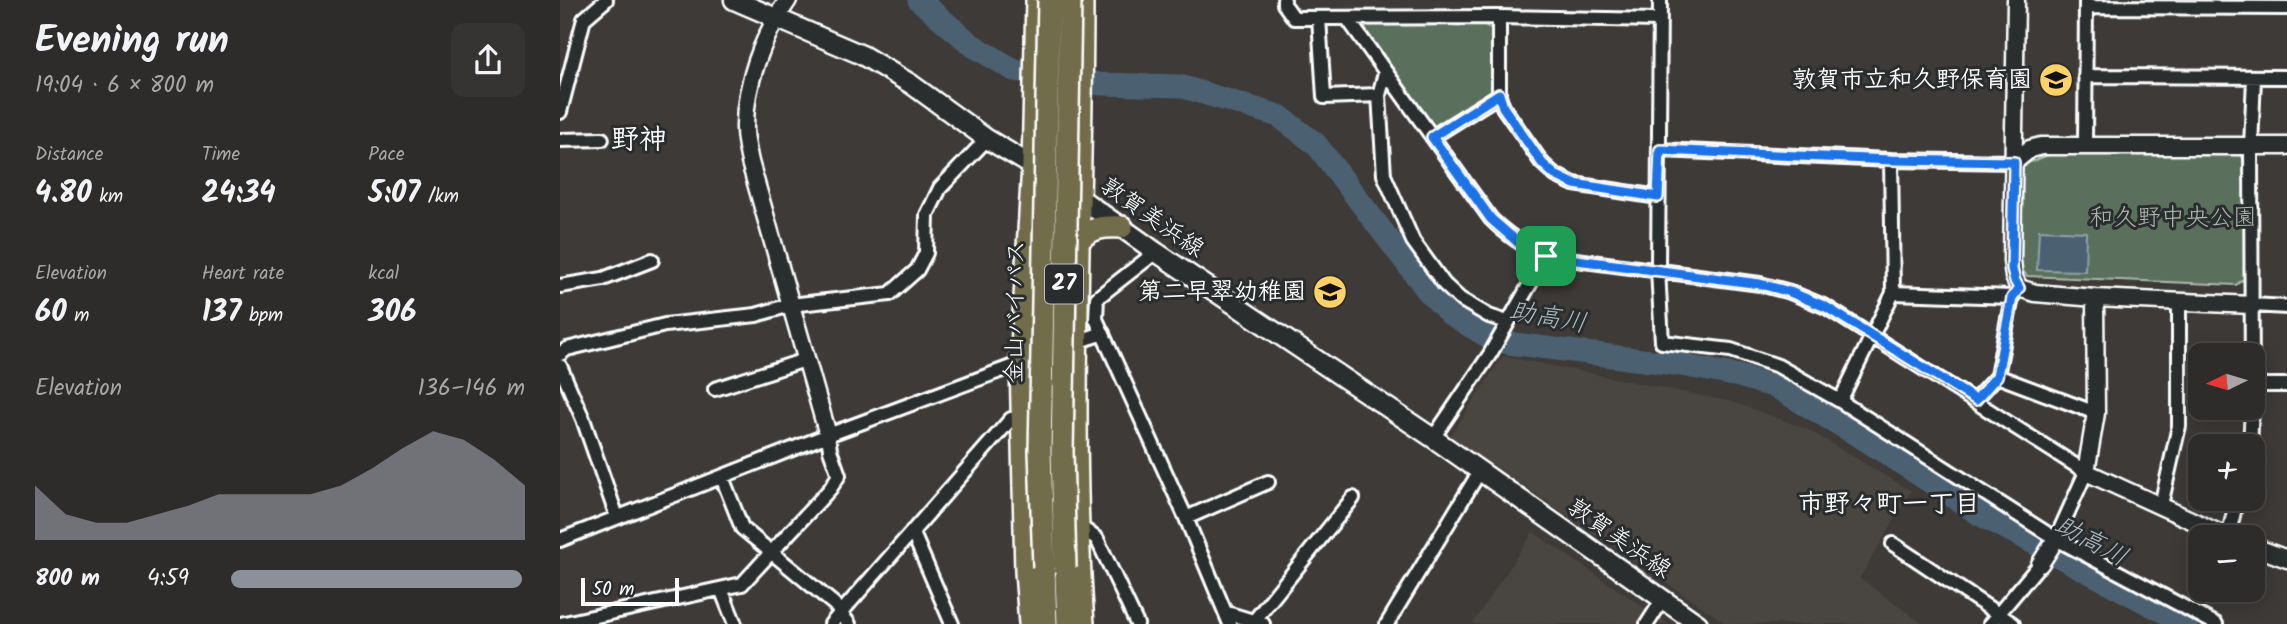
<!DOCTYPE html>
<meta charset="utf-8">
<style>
:root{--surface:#2e2c2a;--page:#363432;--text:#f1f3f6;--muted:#a7a7a8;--line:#494847;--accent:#8c9099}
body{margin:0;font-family:Kalam,"Klee One",sans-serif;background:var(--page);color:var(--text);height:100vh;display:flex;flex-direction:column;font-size:26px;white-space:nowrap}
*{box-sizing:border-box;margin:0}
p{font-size:23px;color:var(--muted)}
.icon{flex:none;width:38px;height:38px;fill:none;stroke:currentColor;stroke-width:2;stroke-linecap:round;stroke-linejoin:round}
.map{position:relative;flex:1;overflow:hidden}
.drawer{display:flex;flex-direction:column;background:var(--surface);width:560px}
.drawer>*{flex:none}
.needle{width:46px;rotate:265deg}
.fabs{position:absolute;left:1628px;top:343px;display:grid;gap:14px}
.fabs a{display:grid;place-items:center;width:77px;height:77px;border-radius:14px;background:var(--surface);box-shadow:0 4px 18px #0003,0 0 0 2px var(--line);font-size:35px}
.scale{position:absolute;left:21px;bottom:18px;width:98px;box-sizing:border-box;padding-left:7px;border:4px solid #fff;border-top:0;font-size:19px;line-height:24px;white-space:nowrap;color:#fff;-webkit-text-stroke:5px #2a2d2e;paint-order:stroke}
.pin{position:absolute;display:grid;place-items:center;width:60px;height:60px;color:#fff;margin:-30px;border-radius:14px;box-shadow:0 4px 10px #0006}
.round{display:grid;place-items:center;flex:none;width:74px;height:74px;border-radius:14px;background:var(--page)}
.overview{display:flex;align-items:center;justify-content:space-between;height:119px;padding:0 35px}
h1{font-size:38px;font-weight:700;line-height:52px}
.stats{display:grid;grid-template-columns:repeat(3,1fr);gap:10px;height:119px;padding:7px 35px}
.stats div{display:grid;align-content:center}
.stats b{font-size:30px;font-weight:700}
.stats small{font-size:19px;font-weight:400}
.stats p{font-size:19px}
.chart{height:196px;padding:14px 35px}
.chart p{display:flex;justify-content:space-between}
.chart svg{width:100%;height:126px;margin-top:7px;fill:var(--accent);opacity:.7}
ul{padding:0 35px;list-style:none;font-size:23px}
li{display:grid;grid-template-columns:112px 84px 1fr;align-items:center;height:52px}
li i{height:18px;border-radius:9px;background:var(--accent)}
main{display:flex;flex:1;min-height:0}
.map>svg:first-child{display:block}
</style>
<main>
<section class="drawer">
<div class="overview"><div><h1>Evening run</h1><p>19:04 · 6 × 800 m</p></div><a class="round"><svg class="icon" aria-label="share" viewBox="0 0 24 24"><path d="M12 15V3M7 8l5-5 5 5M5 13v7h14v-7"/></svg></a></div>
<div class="stats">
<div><p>Distance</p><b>4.80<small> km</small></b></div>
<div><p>Time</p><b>24:34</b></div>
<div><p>Pace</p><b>5:07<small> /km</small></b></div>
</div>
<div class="stats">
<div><p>Elevation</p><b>60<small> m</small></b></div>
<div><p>Heart rate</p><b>137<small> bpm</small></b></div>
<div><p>kcal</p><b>306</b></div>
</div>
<div class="chart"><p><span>Elevation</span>136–146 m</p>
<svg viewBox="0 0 160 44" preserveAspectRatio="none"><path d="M0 44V25L10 35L20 38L30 38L40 35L50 32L60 28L70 28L80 28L90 28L100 25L110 19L120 12L130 6L140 9L150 16L160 25V44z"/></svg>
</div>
<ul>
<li><b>800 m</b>4:59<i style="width:99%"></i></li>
</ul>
</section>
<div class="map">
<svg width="1727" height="624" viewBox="0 0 1727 624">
<rect width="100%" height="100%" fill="#3d3a38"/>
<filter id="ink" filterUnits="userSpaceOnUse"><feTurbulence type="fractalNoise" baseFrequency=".0143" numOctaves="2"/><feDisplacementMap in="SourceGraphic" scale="14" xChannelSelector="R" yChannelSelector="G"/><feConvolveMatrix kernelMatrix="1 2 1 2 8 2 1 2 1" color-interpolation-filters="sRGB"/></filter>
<g filter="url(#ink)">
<path fill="#4a4440" d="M943 356 1173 402 1247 429 1351 491 1300 578 1363 624H1167L890 436Z
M973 532 1109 624H912Z"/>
<path fill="#5a705c" stroke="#acb8ae" stroke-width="2" d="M809 23 923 24 934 31 931 91 882 126H874L805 29Z
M1496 152 1680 155 1686 161 1685 278 1676 285 1467 276 1460 267 1461 170 1468 163Z"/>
<path fill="#4b606f" stroke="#93a0a9" stroke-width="2" d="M1479 230 1526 232 1525 271 1477 270Z"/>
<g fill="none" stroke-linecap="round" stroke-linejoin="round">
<path stroke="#4b606f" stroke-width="23" d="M359 0 412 45 454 70 540 84 620 86 719 116 756 144 867 290 890 314 930 338 948 343 1122 365 1179 376 1216 387 1309 442 1421 515 1627 624"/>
<g stroke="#fff" stroke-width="18">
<path id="minor" d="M724 0V4L734 18 939 17 1099 20
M1100 0 1098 270 1102 342 1171 350 1218 366 1280 401 1496 539 1656 624
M1526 7 1727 8
M759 18 764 97 819 95
M787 18 931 219C948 236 964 246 986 256L1200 284 1230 292 1266 307 1526 472 1496 539
M825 73 819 95 824 175 853 241 884 284 900 299 929 316 947 322
M1525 76 1727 77
M939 95V17
M0 112 24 19 46 0
M872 137 939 95 943 107 982 163 995 175 1014 184 1098 197
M0 140 42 139
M1525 146 1526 0
M1100 150 1331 160 1454 162
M596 252 537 298 536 319 626 518 670 624
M0 286 43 279 92 260
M1333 293 1452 297
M1692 305 1727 307
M514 343 543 333
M0 354 7 349 105 325 196 315 230 305 330 294 357 270 366 253 367 215 380 188 427 139
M0 366 23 419 57 517
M1437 376 1536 413
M1693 385H1727
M155 389 245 360
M1692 392 1691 146 1694 78
M1415 400 1437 376 1452 297 1459 288
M1280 401 1333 293 1331 160
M873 438 930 354 986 256
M1690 446 1692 408
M162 477 182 528 274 604 289 624
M1601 505 1619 426V301
M626 518 708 482
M517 524 537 539 577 624
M352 531 392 624
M1668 537 1677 499
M0 540 268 435 464 362
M1333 544 1453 624
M161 589 175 624
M667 613 703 624
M694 621 793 498
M0 624 182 584 270 489 279 475 270 450 268 435
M271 624 451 419 463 418
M827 624 920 471
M1087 624 1103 599
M1430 624 1480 564"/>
</g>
<g stroke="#fff" stroke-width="21">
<path id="tertiary" d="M228 0C203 35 184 86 185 129 185 140 188 152 190 162L268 435
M1456 0 1452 261 1454 277 1459 288 1475 293 1535 298 1692 305
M1454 162 1470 149 1481 146H1727
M1535 298 1536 413 1526 472 1668 537
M1692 546 1727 559
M1480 564 1496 539"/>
</g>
<g stroke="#fff" stroke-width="23">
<path id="secondary" d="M174 0 302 55 351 84 427 139 481 171
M510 191 596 252 873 438 1138 624"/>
</g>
<g stroke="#fff" stroke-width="26">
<path id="trunk" d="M522 0C522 208 508 416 523 624
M518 241C532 227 543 226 562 227
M484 567 486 624
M506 577 508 624
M470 624 466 572 461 363 473 165 477 0"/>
</g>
<use href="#minor" stroke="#2a2d2e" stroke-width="12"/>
<use href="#tertiary" stroke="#2a2d2e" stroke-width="16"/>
<use href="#secondary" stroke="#2a2d2e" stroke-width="18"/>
<use href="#trunk" stroke="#716d4b" stroke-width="21"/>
<g stroke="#fff" stroke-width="26" stroke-linecap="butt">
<path id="trunk-bridge" d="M484 567 480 451 489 0
M505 568 502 452 510 0"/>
</g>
<use href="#trunk-bridge" stroke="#716d4b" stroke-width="21"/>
</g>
</g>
<g fill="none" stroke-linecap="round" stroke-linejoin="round" filter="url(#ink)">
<g stroke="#fff" stroke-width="14">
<path id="route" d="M939 94 943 107 982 163 995 175 1014 184 1098 197 1100 150 1331 160 1454 162 1452 269 1455 281 1459 288 1452 298 1437 376 1416 400 1266 307 1230 292 1200 284 986 256 961 245 931 219 872 137Z"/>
</g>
<use href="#route" stroke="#1a73e8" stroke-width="9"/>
</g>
<defs>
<g id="school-disc" transform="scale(1.75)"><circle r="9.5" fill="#ffd166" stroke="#2a2d2e"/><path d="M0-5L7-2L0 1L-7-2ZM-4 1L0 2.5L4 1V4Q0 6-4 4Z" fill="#111"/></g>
</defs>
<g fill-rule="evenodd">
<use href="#school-disc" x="1496" y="80"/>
<use href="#school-disc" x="770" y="292"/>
</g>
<g text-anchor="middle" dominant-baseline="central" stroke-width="6" stroke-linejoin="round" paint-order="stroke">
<rect fill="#2a2d2e" stroke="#bfc0c0" stroke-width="2" x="485" y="264.5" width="38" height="39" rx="5"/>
<g font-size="23" font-weight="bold" fill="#fff">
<text x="504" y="284">27</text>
</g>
<g font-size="24" font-weight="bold" fill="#fff" stroke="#2a2d2e" text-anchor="end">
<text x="1472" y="80">敦賀市立和久野保育園</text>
<text x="746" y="292">第二早翠幼稚園</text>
</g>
<g font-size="24" fill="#fff" stroke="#2a2d2e">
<text transform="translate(592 218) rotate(35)">敦賀美浜線</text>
<text transform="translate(456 312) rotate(-89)">金山バイパス</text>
<text transform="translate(1059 539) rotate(35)">敦賀美浜線</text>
</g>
<g font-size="24" fill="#acb8ae" stroke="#2a2d2e">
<text x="1613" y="218">和久野中央公園</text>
</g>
<g font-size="26" font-style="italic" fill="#aeb7be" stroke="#2a2d2e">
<text transform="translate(988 318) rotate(10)">助高川</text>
<text transform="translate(1531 542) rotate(28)">助高川</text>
</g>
<g font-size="26" font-weight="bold" fill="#fff" stroke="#2a2d2e">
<text x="1329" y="505">市野々町一丁目</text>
</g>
<g font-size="28" font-weight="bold" fill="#fff" stroke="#2a2d2e">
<text x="79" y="140">野神</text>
</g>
</g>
</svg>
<div class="fabs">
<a><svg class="needle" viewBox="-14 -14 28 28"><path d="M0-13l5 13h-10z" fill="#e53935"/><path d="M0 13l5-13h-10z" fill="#a7a7a8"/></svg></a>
<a>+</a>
<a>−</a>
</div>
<div class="scale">50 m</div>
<div class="pin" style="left:986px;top:256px;background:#1e9e55"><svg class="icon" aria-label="arrive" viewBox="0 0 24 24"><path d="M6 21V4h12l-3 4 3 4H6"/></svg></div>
</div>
</main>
